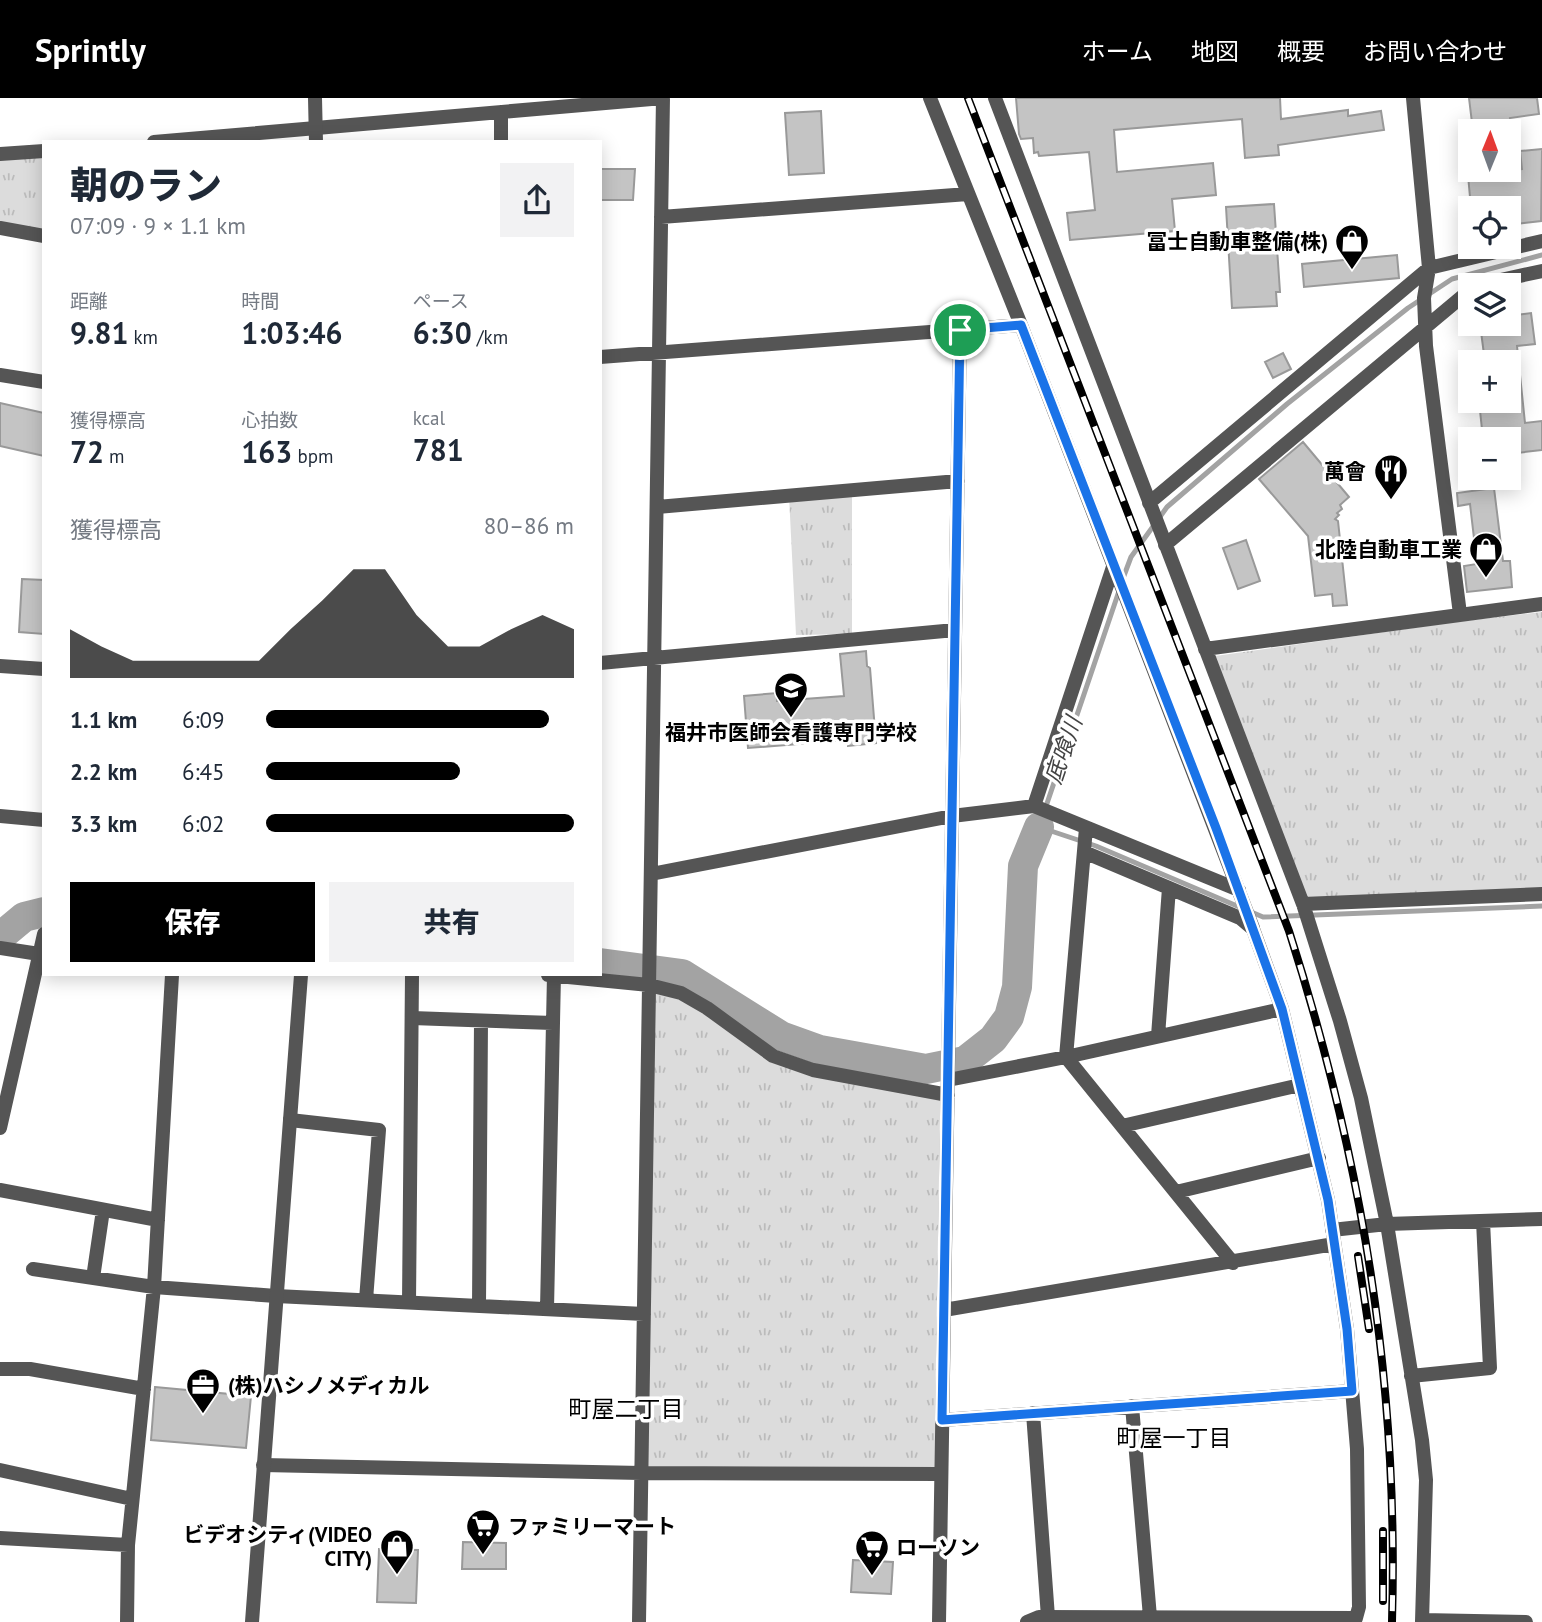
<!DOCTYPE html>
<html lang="ja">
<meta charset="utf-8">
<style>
:root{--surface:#fff;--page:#f2f2f3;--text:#1f2937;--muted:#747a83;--accent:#000}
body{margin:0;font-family:"PT Sans","Noto Sans JP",sans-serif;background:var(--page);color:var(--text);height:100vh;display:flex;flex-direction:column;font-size:26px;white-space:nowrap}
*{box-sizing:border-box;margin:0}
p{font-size:23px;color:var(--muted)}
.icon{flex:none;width:38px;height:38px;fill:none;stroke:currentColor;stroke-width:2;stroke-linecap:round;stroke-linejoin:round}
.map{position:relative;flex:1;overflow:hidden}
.side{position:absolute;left:42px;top:42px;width:560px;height:836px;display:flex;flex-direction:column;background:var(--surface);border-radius:0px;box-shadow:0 4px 18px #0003}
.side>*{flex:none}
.needle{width:46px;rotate:1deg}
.buttons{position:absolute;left:1458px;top:21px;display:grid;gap:14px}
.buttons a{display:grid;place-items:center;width:63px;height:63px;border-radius:0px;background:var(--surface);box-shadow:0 4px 18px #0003;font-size:35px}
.pin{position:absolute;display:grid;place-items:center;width:60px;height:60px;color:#fff;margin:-30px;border:4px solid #fff;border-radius:50%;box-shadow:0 2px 7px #0007}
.round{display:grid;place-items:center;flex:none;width:74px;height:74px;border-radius:0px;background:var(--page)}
.head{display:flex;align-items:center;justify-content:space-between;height:119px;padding:0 28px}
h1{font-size:38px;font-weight:800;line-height:52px}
.figures{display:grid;grid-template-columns:repeat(3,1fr);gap:10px;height:119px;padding:7px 28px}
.figures div{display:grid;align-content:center}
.figures b{font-size:30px;font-weight:800}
.figures small{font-size:19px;font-weight:400}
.figures p{font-size:19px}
.chart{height:196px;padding:14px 28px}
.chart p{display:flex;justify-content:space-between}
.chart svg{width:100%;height:126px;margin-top:7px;fill:var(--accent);opacity:.7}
.action{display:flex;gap:14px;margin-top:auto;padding:14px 28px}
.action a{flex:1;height:80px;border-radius:0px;background:var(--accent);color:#fff;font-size:28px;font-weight:800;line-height:80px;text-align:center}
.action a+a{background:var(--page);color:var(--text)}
ul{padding:0 28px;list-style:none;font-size:23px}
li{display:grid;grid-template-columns:112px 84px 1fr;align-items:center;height:52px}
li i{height:18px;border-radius:9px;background:var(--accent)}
header{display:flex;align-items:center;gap:42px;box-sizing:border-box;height:98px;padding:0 35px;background:var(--accent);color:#fff}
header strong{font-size:33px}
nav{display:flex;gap:38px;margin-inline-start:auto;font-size:24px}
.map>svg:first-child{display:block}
</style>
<header>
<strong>Sprintly</strong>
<nav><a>ホーム</a><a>地図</a><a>概要</a><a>お問い合わせ</a></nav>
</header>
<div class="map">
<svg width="1542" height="1524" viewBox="0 0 1542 1524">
<defs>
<pattern id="park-tufts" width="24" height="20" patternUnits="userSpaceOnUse" patternTransform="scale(1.75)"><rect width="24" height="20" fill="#dcdcdc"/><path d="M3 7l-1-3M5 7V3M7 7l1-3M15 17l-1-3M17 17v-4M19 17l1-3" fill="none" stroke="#bbb"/></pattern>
</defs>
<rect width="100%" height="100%" fill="#fff"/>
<path fill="url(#park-tufts)" d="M44 56V135L0 127V59Z
M852 392V536L796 537 789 398Z
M1542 514V790L1301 800 1208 559 1455 524Z
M649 887 707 910 786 962 948 997 941 1376 641 1375Z"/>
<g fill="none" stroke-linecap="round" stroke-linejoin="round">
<path stroke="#a3a3a3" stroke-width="5" d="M1122 483 1131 459 1167 409 1287 306 1408 210 1452 181 1542 157
M1119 493 1039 729 1096 748 1263 819 1542 808"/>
<path stroke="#a3a3a3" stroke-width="30" d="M0 839 24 819 44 814
M600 865 682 876 781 938 820 952 926 971 965 963 993 941 1009 919 1017 889 1023 768 1039 729"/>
</g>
<path fill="#c4c4c4" stroke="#999" stroke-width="2" d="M1016 0H1280L1281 21 1348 12V18L1381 13 1384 32 1278 47 1279 57 1245 60 1242 21 1114 32 1117 74 1213 65 1216 97 1172 101 1175 133 1070 142 1067 115 1095 112 1089 54 1039 58 1038 54 1034 55 1033 40 1021 41 1019 36Z
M1469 0H1537L1539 16 1510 20 1512 33H1473Z
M821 13 824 75 789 77 785 15Z
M1542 51 1541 123 1508 127V110H1471L1468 77 1522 71 1520 53Z
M600 71H635L633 102H600Z
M1274 106 1280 194H1276L1277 208 1232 210 1226 109Z
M1397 157 1399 180 1304 189 1302 166Z
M1531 215 1535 246 1517 248 1525 325 1542 323V352L1508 356V341H1483L1479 303H1508V264H1485L1480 226H1508V218Z
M1283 255 1291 271 1273 280 1265 264Z
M0 305 44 315V358L0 348Z
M1303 344 1349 399 1340 407 1342 411 1337 415 1339 417 1335 421 1338 423 1347 507 1333 508 1332 496 1315 498 1308 438 1259 381Z
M1494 390 1503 463H1510L1512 489 1467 494 1464 468 1477 466 1470 406 1458 408 1457 395Z
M1246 442 1260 483 1238 491 1223 450Z
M22 481 44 482V536L19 534Z
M866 553 867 568 870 570 876 645 848 648V642L748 650 744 598 777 595V603L844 598 840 556Z
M155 1289 251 1298 246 1350 151 1342Z
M463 1444 506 1445V1471H462Z
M379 1451 418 1452 416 1505 377 1504Z
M853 1462 893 1464 891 1496 851 1494Z"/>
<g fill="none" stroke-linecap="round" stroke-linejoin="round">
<path stroke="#555" stroke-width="14" d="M930 0 1021 227 1253 830
M995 0 1303 806 1340 923 1361 1000 1387 1126 1422 1342 1426 1382 1422 1524
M1413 0 1429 170 1424 200 1426 248 1460 516
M501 14V44
M154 44 663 0
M0 56 44 53
M661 119 968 96
M0 130 44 138
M1478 187 1542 173
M600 259 1021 227
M0 277 44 284
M1149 405 1429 170 1542 143
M657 409 958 383
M1165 447 1470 192
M1205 551 1542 506
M600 565 955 532
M0 568 44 571
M1034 708 1113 469
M0 718 44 722
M1086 730 1066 959 1233 1165
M651 776 952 718 1034 708 1239 792
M1303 806 1542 796
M0 850 39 856
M548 877 649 887 681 895 707 910 773 958 813 972 948 997
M412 920 553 925
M1158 938 1169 790
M948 982 1066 959 1282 911
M290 1022 379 1032 366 1202
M1122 1028 1300 987
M0 1030 44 836
M0 1092 158 1122
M1176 1094 1319 1060
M1332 1132 1387 1126 1542 1121
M33 1171 154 1189 276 1198 644 1216
M93 1180 103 1112
M409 1204 412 877
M479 1208 481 923
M547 1211 554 877
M944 1212 1334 1146
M0 1271H30L144 1291
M1411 1278 1490 1270 1483 1123
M1132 1308 1150 1519
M1033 1315 1048 1519
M942 1322 1352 1293
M263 1367 641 1375 941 1376
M0 1372 132 1401
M0 1440 128 1447
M1422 1522 1526 1524
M127 1524 128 1447 154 1189 172 877
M639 1524 663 0
M939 1524 960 232
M1027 1524 1039 1519 1356 1520 1359 1509 1357 1351 1347 1231 1328 1102 1282 911 1253 831 1240 820 1084 754"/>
<path stroke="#555" stroke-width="14" d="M315 0 316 44
M252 1524 301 877"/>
<g stroke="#000" stroke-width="8">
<path id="rail" d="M968 0 1289 833C1362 1061 1399 1284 1392 1524
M1358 1158 1369 1231
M1383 1503V1433"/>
</g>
<use href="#rail" stroke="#fff" stroke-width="5" stroke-dasharray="16" stroke-linecap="butt"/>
</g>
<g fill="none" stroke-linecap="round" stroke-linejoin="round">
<g stroke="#fff" stroke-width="14">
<path id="route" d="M1021 227 1216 730 1282 911 1328 1102 1347 1231 1352 1293 942 1322 960 232Z"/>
</g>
<use href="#route" stroke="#1a73e8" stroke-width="9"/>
</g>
<defs>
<g id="shop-pin" transform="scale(1.75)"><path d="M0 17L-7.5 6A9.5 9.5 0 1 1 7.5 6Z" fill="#000" stroke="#fff"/><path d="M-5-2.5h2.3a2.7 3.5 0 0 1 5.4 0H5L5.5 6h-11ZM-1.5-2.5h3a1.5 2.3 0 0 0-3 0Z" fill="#fff"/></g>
<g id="restaurant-pin" transform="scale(1.75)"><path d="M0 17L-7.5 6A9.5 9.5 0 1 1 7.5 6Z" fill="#000" stroke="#fff"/><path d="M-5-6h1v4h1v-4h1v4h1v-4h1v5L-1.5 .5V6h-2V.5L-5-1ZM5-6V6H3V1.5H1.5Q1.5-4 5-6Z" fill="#fff"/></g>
<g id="university-pin" transform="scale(1.75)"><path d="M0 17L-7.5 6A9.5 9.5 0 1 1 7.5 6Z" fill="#000" stroke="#fff"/><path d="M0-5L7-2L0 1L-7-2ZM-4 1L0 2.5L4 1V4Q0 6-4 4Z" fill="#fff"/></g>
<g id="office-pin" transform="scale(1.75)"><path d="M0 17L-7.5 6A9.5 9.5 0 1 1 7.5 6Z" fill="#000" stroke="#fff"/><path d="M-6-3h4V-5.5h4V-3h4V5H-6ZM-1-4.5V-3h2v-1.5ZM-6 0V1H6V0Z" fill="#fff"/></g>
<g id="supermarket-pin" transform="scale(1.75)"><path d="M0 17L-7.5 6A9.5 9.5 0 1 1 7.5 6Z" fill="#000" stroke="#fff"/><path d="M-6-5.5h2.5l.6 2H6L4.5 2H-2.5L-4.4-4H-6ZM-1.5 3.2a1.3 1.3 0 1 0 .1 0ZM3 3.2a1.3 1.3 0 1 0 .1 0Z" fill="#fff"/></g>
</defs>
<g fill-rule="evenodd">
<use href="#shop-pin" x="1352" y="143"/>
<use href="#restaurant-pin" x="1391" y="373"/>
<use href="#shop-pin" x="1486" y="451"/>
<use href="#university-pin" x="791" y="591"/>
<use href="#office-pin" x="203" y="1287"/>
<use href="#supermarket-pin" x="483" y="1428"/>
<use href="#shop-pin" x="397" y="1448"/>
<use href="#supermarket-pin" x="872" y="1449"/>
</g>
<g text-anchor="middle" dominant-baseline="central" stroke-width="7" stroke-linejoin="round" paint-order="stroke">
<g font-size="21" font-weight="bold" fill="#000" stroke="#fff" text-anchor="end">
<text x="1328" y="143">冨士自動車整備(株)</text>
<text x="1366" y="373">萬會</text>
<text x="1462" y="451">北陸自動車工業</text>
<text x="791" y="634" text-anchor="middle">福井市医師会看護専門学校</text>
<text x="228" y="1287" text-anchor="start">(株)ハシノメディカル</text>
<text x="508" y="1428" text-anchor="start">ファミリーマート</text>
<text x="372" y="1436">ビデオシティ(VIDEO<tspan x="372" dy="24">CITY)</tspan></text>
<text x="896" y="1449" text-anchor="start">ローソン</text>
</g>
<g font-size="23" font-style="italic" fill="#444" stroke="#fff">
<text transform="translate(1063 652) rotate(-71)">底喰川</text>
</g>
<g font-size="23" fill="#000" stroke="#fff">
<text x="626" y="1310">町屋二丁目</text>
<text x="1174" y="1339">町屋一丁目</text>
</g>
</g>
</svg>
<div class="buttons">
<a><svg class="needle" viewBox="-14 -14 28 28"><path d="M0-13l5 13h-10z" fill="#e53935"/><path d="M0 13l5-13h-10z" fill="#747a83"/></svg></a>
<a><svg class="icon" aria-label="locate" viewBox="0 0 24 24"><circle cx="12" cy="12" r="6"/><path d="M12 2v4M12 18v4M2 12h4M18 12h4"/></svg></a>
<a><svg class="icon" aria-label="layers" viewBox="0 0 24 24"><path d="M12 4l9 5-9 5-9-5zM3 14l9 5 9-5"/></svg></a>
<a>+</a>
<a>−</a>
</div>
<div class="pin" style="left:960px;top:232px;background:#1e9e55"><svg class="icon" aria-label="arrive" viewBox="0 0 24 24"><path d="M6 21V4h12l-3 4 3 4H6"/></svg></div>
<section class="side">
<div class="head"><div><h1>朝のラン</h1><p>07:09 · 9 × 1.1 km</p></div><a class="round"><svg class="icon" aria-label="share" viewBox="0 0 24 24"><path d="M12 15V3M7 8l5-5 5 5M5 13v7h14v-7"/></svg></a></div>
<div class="figures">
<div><p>距離</p><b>9.81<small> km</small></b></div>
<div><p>時間</p><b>1:03:46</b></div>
<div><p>ペース</p><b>6:30<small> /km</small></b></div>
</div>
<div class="figures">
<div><p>獲得標高</p><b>72<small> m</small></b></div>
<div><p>心拍数</p><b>163<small> bpm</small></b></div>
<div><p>kcal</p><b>781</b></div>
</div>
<div class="chart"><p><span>獲得標高</span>80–86 m</p>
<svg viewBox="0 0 160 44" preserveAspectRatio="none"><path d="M0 44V27L10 33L20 38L30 38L40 38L50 38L60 38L70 27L80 17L90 6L100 6L110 22L120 33L130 33L140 27L150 22L160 27V44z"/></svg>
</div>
<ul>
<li><b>1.1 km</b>6:09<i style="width:92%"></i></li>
<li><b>2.2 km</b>6:45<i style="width:63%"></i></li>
<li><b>3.3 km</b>6:02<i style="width:100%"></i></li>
</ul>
<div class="action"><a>保存</a><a>共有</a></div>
</section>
</div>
